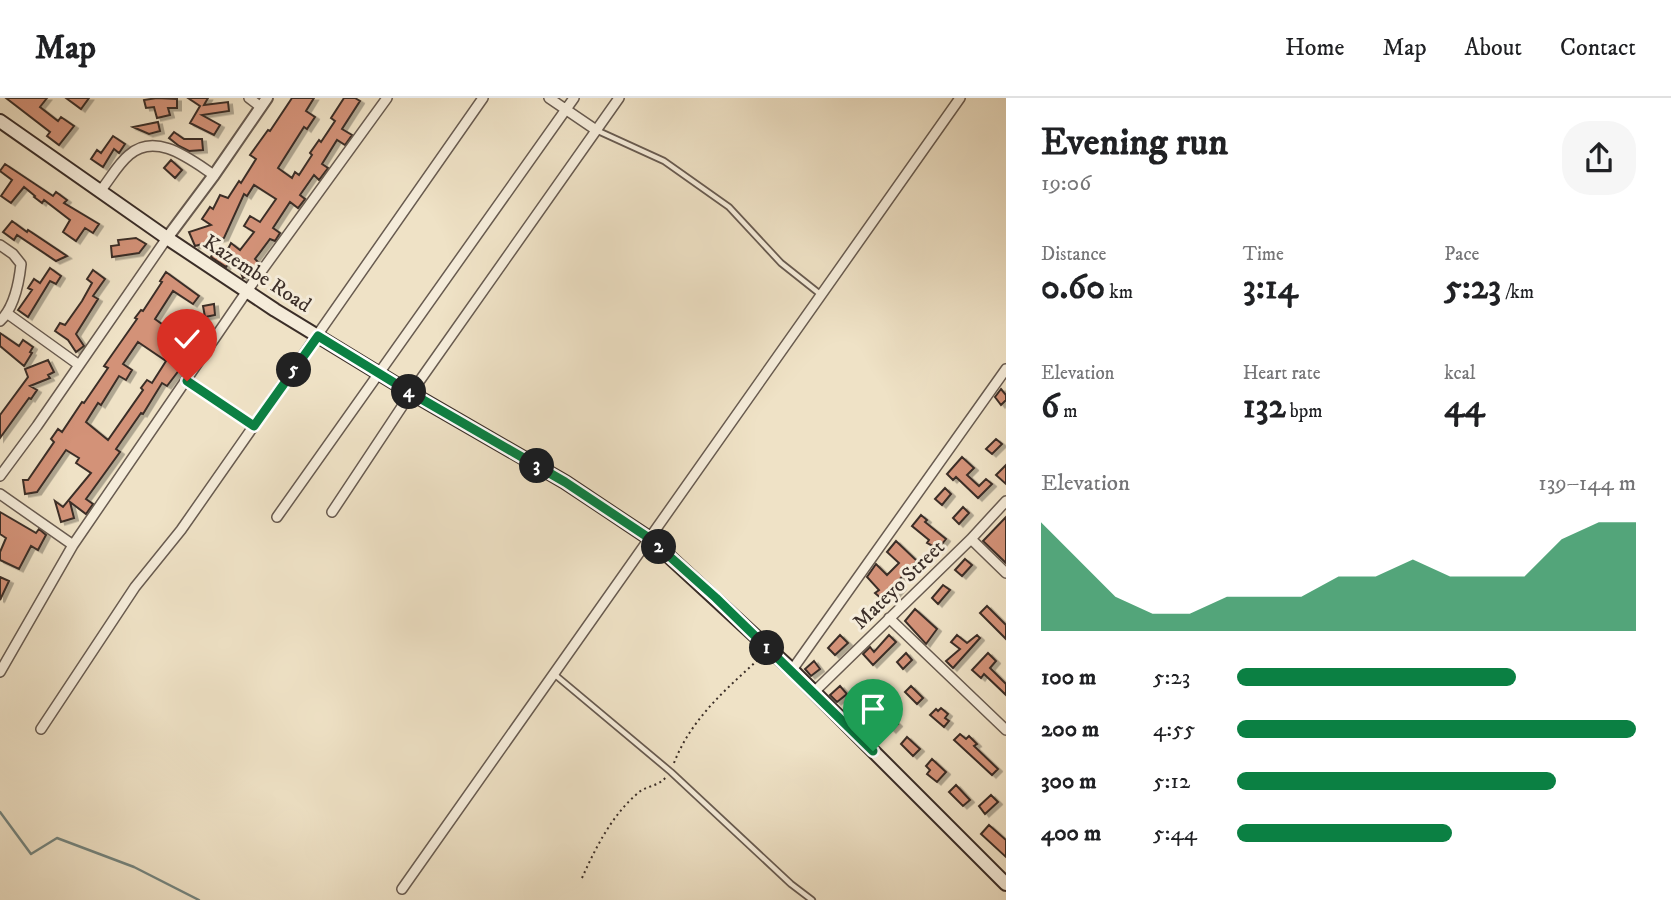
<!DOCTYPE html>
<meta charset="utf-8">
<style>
:root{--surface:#fff;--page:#f6f6f6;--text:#202124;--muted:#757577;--line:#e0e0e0;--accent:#0b8043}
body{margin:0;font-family:"IM FELL DW Pica",serif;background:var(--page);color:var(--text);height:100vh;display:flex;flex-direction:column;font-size:26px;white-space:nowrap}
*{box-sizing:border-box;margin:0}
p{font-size:23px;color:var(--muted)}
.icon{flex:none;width:38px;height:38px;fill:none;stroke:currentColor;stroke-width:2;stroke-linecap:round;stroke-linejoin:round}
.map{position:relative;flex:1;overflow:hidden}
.drawer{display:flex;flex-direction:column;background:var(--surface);width:665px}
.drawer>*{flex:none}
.pin{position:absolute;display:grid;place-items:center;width:60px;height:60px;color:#fff;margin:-72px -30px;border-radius:50% 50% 50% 0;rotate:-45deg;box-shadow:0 0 7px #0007}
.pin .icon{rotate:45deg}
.km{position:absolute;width:35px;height:35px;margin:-18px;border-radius:50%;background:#222;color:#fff;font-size:19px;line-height:35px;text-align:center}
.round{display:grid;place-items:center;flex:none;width:74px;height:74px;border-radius:28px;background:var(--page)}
.head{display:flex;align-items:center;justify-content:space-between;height:119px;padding:0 35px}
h1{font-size:38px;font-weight:800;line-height:52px}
.metrics{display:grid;grid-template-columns:repeat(3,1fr);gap:10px;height:119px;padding:7px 35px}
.metrics div{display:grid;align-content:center}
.metrics b{font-size:35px;font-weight:800}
.metrics small{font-size:19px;font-weight:400}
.metrics p{font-size:19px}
.chart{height:196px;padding:14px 35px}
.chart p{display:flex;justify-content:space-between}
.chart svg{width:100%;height:126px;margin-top:7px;fill:var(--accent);opacity:.7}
ul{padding:0 35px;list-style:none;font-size:23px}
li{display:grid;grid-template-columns:112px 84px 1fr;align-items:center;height:52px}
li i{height:18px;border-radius:9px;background:var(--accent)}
header{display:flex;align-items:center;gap:42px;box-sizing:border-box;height:98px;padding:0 35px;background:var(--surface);border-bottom:2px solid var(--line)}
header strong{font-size:33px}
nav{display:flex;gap:38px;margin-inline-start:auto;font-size:24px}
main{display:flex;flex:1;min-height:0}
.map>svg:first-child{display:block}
</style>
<header>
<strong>Map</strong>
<nav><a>Home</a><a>Map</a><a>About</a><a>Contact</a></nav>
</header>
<main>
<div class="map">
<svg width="1006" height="802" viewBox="0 0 1006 802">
<defs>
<filter id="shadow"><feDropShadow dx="4" dy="2.5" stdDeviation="0" flood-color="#0004"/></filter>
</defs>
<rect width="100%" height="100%" fill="#efe2c6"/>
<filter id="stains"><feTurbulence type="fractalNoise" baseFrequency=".00286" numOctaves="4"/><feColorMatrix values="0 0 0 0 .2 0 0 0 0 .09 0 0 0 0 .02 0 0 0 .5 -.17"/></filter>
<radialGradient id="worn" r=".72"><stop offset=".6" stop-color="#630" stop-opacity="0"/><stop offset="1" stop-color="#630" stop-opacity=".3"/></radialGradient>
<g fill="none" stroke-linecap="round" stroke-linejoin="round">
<path stroke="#74847e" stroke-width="2.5" d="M0 714 31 756 57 740 134 769 199 802"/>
</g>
<path fill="#d39278" stroke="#3b2e28" stroke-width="2" fill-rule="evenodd" filter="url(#shadow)" d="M6 0H47L40 9 58 23 61 19 74 28 59 47 47 38 50 34Z
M66 0H89L81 11Z
M157 0 177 1V10H168L170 17 157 20 154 9 146 10 144 2Z
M188 0H208L204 7 228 4 229 13 202 17 220 27 214 37 190 25 200 8Z
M292 0H314L306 13 315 19 307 31 304 29 278 70 292 80 295 74 299 77 312 57 310 55 319 42 321 44 335 23 331 20 344 0H355L360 3 342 31 352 37 345 47 337 42 322 66 328 70 319 82 314 77 300 97 305 101 298 110 290 104 273 130 280 135 275 143 270 141 255 161 259 165 249 178 243 180 234 157 226 169 211 159 214 154 224 159 231 145 240 152 254 134 244 128 250 118 260 124 276 101 254 87 247 98 244 96 224 140 195 148 189 134 211 127 202 121 210 109 213 111 220 97 228 100 239 83 241 85 256 61 250 57 268 32 270 33Z
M158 24 160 33 149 36 133 29Z
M174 34 184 41H202L203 52 189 53 179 48 169 40Z
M113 38 125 46 119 55 114 51 103 69 91 61 97 52 101 55Z
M171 62 182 72 175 80 164 70Z
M5 66 53 98 56 94 67 102 64 105 99 126 93 135 85 130 76 143 63 134 70 122 44 102 42 105 34 99 35 98 24 89 11 105 1 98 12 82 0 73Z
M12 123 27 134 28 132 67 158 56 163 17 137 14 142 3 134Z
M136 140 146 146 139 155 112 159 111 148 119 147 118 142Z
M50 170 61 178 56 186 50 183 28 219 18 212 32 192 28 190 34 181 40 185Z
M93 172 105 181 93 198 98 201 76 236 84 248 76 254 68 242 55 233 60 225 65 227 82 203 92 185 87 181Z
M166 174 199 198 193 206 173 193 155 221 192 248 183 261 186 263 167 288 162 285 143 316 141 315 116 351 120 354 86 401 93 406 86 416 70 404 74 420 61 424 55 403 63 409 91 375 76 365 79 360 66 352 37 394 25 396 23 382H28L54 344 51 341 58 331 62 334 82 304 84 305 108 270 104 268 137 221 135 220 141 212 143 213 162 184 160 183ZM138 244 166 263 152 285 147 282 141 290 143 292 108 342 86 324 98 305 101 307 119 278 126 282 132 272 123 266Z
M214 206 215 217 205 219 203 208Z
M0 235 19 248 23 242 33 249 30 254 32 255 24 268 0 248Z
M48 262 54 274 48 277 50 280 30 288 37 292 31 301 29 300 0 340V317L28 279 25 271Z
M1001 291 1006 297V302L1001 307 995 299Z
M996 341 1002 346 992 356 986 351Z
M962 359 974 370 967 377 979 388 986 381 992 386 978 400 956 379 953 382 947 376Z
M1006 367V386L996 377Z
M945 390 951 396 942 407 935 401Z
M963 409 969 415 959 426 953 420Z
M0 414 36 435 39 431 46 437 38 452 31 448 19 471 0 462V454L6 440 0 436Z
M921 417 927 422 925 424 946 441 938 451 927 445 929 442 912 428Z
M1006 419V465L983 443Z
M896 443 917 463 897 484 902 489 893 499 890 496 883 502 875 495 879 492 867 479 876 466 887 477 899 465 887 454Z
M965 461 972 467 962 478 955 472Z
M0 479 9 483 0 502Z
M943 487 950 492 938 506 932 500Z
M987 508 1006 527V541L980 515Z
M915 511 937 531 926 546 905 523Z
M840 537 848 545 835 557 828 550Z
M889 537 896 544 873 567 863 556 870 549 874 554Z
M957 537 967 545 977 537 980 540 953 570 946 563 960 551 951 544Z
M906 555 912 562 903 571 897 564Z
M988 555 996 563 990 570 1006 586V597L984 576 981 580 972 572Z
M814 563 820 571 811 578 805 571Z
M840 588 847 596 837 604 830 597Z
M911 588 923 600 917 606 905 594Z
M858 606 864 613 853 621 848 614Z
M941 610 948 616 945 620 949 623 944 629 930 617 936 611 938 613Z
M885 614 898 626 892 632 879 620Z
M960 636 966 641 969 638 977 646 974 648 998 671 992 677 954 642Z
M907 639 920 651 913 658 901 646Z
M932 661 946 674 937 684 927 676 930 672 926 668Z
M956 687 970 702 963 708 949 694Z
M991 697 998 704 985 716 979 708Z
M989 727 1006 742V759L981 736Z"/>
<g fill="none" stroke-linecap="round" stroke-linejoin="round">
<g stroke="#685b50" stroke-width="8">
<path id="service" d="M596 32 664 63 729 109 781 165 820 196
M554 576 671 674 791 786 812 802"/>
</g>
<g stroke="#685b50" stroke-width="12">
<path id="minor" d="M249 0 261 9
M549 0 596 32
M101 92C110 81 118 66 129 57 156 33 191 62 214 77
M0 147 13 156 21 166C19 185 14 210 0 223
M8 216 79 267
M187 283 254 328
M0 378 37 328 167 140
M0 396 73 447
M332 414 411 295 619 0
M277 419 574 0
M971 441 1006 475
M889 520 1006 632
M792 572 1006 271
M0 574 73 447 247 193 387 0
M814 594 971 441 1006 403
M41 631 135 489 181 432 483 0
M402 791 960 0"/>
</g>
<g stroke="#685b50" stroke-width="14">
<path id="tertiary" d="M167 140 214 77 267 0"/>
</g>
<g stroke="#3b2e28" stroke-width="16">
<path id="secondary" d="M0 23 167 140 275 212 411 295 565 384 649 440 792 572 1006 786"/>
</g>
<path stroke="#3b2e28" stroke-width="2" stroke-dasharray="2 3.5" stroke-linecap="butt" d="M674 665C691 621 726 591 760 560
M582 780C596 749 612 717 638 695 647 687 658 689 666 679"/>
<use href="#service" stroke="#f5ecda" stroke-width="4.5"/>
<use href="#minor" stroke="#f5ecda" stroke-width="9"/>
<use href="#tertiary" stroke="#f5ecda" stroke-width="10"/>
<use href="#secondary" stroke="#f5ecda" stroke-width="12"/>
</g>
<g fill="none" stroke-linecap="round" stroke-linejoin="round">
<g stroke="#fff" stroke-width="14">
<path id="route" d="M187 283 254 328 318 238 411 295 565 384 649 440 716 500 873 653"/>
</g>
<use href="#route" stroke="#0b8043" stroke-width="9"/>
</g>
<g text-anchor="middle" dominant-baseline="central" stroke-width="6" stroke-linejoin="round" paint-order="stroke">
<g font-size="21" fill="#3b2e28" stroke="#f5ecda">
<text transform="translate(257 176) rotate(33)">Kazembe Road</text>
<text transform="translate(899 487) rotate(-44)">Mateyo Street</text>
</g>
</g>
<rect width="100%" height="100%" filter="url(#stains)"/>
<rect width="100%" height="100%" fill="url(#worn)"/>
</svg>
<div class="pin" style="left:873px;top:653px;background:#1e9e55"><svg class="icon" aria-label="arrive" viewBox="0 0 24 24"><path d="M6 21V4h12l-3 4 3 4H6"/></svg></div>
<div class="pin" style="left:187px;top:283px;background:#d93025"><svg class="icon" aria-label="check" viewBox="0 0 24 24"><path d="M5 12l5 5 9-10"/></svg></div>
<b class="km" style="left:767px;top:550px">1</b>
<b class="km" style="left:659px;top:449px">2</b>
<b class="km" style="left:537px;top:368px">3</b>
<b class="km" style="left:409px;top:294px">4</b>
<b class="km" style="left:294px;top:272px">5</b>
</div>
<section class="drawer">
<div class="head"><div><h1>Evening run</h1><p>19:06</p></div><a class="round"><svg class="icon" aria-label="share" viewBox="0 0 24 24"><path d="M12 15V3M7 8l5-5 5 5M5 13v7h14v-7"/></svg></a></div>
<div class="metrics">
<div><p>Distance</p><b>0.60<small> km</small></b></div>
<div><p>Time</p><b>3:14</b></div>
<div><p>Pace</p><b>5:23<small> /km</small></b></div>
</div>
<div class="metrics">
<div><p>Elevation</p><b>6<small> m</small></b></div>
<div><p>Heart rate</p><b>132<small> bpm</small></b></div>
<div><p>kcal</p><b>44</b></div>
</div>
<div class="chart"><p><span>Elevation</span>139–144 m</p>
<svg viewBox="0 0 160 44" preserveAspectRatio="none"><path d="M0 44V6L10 19L20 32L30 38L40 38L50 32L60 32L70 32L80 25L90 25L100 19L110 25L120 25L130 25L140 12L150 6L160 6V44z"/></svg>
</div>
<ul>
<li><b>100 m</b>5:23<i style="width:70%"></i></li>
<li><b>200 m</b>4:55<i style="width:100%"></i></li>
<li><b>300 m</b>5:12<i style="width:80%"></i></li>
<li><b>400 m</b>5:44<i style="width:54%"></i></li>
</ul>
</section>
</main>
